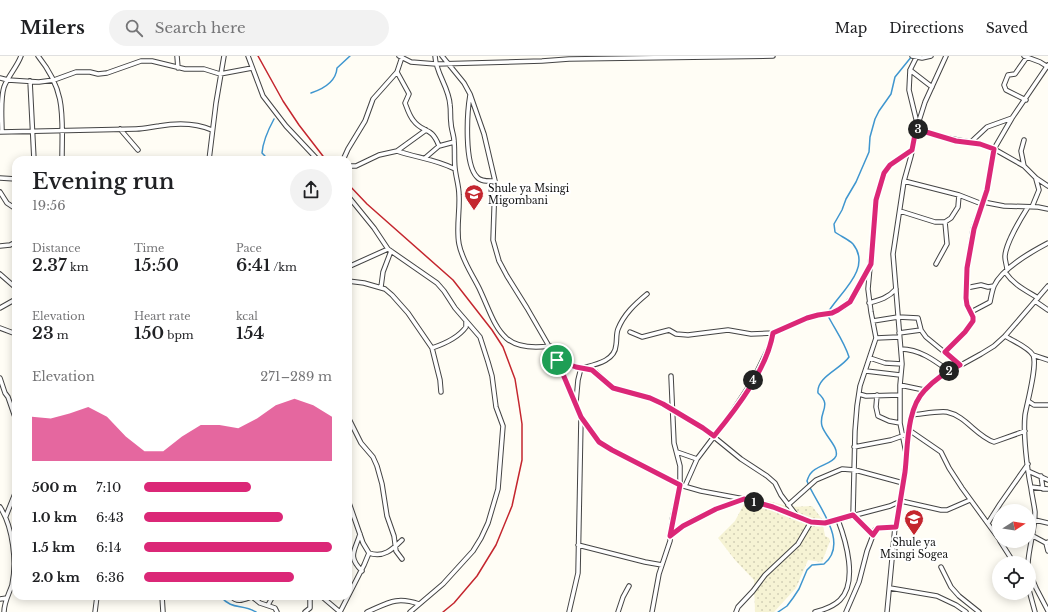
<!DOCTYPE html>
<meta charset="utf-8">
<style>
:root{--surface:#fff;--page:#f2f2f2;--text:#202124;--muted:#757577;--line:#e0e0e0;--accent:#db2777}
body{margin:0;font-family:"Libre Baskerville",serif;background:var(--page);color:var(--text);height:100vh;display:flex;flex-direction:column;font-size:15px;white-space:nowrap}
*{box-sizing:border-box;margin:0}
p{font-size:13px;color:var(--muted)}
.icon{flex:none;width:22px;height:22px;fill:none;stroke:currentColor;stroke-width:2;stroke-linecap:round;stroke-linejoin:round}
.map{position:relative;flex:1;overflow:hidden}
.details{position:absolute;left:12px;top:100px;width:340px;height:444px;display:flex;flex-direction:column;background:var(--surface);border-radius:12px;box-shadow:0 2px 10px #0003}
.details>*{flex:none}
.needle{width:26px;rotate:78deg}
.fabs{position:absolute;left:992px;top:448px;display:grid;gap:8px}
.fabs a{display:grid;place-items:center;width:44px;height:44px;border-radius:50%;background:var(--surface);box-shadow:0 2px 10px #0003;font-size:20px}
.pin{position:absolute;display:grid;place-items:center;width:34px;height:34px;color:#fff;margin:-17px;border:2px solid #fff;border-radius:50%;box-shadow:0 1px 4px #0007}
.km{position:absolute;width:20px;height:20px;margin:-10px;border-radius:50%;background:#222;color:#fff;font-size:11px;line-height:20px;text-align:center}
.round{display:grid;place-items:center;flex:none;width:42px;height:42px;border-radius:21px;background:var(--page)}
.summary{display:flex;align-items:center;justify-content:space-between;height:68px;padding:0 20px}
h1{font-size:22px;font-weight:600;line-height:30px}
.figures{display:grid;grid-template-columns:repeat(3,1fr);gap:6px;height:68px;padding:4px 20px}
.figures div{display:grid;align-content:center}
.figures b{font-size:17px;font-weight:600}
.figures small{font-size:11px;font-weight:400}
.figures p{font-size:11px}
.chart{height:112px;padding:8px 20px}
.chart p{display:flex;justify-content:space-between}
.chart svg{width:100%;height:72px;margin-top:4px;fill:var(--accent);opacity:.7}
ul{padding:0 20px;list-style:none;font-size:13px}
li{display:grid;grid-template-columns:64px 48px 1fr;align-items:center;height:30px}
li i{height:10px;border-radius:5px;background:var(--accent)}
header{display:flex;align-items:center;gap:24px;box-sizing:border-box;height:56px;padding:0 20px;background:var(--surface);border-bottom:1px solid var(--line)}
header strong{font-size:19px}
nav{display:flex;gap:22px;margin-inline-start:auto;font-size:14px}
.search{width:280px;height:36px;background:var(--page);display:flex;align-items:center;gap:10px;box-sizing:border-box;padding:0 14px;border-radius:22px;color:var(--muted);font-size:15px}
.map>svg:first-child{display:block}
</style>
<header>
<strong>Milers</strong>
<div class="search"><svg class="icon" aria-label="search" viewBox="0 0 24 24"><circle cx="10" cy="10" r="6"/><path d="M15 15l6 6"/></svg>Search here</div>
<nav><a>Map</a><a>Directions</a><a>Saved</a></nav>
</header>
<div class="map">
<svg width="1048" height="556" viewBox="0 0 1048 556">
<defs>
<pattern id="farmland-dots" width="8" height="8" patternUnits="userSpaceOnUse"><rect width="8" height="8" fill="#f6f3d4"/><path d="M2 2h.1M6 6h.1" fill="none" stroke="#d2cfb5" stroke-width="1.8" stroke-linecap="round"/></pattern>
</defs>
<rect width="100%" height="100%" fill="#fffdf5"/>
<path fill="url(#farmland-dots)" d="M768 445 791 451 812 450 822 463 825 480 829 482 830 485 822 506 808 504 796 532 774 556H755L754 524 735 504 718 482 735 465 744 448Z"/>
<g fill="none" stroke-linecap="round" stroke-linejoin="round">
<path stroke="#3f96cf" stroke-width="1.5" d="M311 37C323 33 336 26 337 12L350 0
M266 104 265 100 262 97C263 85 268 74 274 63
M220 540C233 555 241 547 256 556
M778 556 787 550 793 542 799 533 807 514 812 509 824 508C851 486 815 447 807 425 808 422 809 419 811 417 817 409 833 408 836 400 839 391 825 380 822 370 818 356 833 350 818 337 816 321 841 313 849 301 844 285 834 272 827 258 838 238 873 213 853 188 848 183 840 180 835 176L834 168 842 154 846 143 856 126 869 96 870 81 875 63 879 55 891 38 895 21 912 0"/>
<g stroke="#444" stroke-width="5.5">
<path id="minor" d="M38 0C67 36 62 61 62 104
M177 0 178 12
M248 0 263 40 286 70 318 104
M399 0 411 6 436 8 542 5 569 3 773 0
M435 0C436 18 449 31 450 49 451 55 450 61 451 67 451 73 454 79 454 85 455 94 454 103 455 112 456 122 459 130 459 139 460 156 456 172 459 188 462 204 472 218 479 232 497 270 499 297 550 290
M442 0 464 27 470 38 484 78 495 125 493 184 499 205 507 220 527 252 557 304 581 361 599 386 611 394 680 429 701 435 744 443 773 451 811 466 825 467 890 450 901 445 941 454H947L970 444
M912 0 922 2 931 0
M917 0 910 14 909 34 917 67
M1024 0 1040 6 1048 11
M910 14 932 31
M397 16 408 36 409 38 405 47C407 52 409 59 413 64 423 78 431 69 439 90
M0 22 8 24 39 26 54 24 76 16H90L98 18 107 17 141 5H152L185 13H204L220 18 252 12
M30 25 34 104
M470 39C467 57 464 108 477 121 481 126 489 125 495 125
M1026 44 1006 34 1004 29 1008 19 1015 18 1027 1
M120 73 138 94
M916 73 942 81 980 88 994 93 1024 110 1036 122 1048 130
M0 76 136 73C144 73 151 71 159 70 176 67 196 67 212 74
M2 76C2 62 0 44 4 31 8 20 17 11 21 0
M971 86 987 71 1012 62
M397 95C418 102 435 103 455 113
M425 102 439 90 454 86
M209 104 216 47 224 0
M343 104 348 93 365 65 373 43 397 16 402 1
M348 110H356L379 99 397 95 426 74
M1024 110 1021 95 1024 84
M0 122 16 123
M904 125 959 139 982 148
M0 136 7 147 16 153
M348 140 374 172 388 193 437 227 444 235 455 252 480 281 488 306 492 320 496 351 503 370 498 433 488 467 481 482 473 495 443 528 410 556
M983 146 1004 150 1038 151 1048 153
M1032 151 1039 134 1036 123
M900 155 935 166H945L951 162 958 151 959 139
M0 190 10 189 16 186
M936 208 947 188 945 166
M348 211 388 193
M1007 214C1007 210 1005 205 1005 201 1005 189 1021 162 1028 151
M1005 216C1014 229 1025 234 1038 242
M0 218 16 232
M348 225 364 227 385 233 392 239 408 257 432 292 440 324 441 336
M381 231 383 216 391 195
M966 232 981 229 988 231 994 230
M1035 245 1048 254
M869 247C880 244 888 242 896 233
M0 252 16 243
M971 256 990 246C991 241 992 235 994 230 1002 212 1031 196 1048 187
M873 265 898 261 918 262 921 274 926 281 960 309
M0 272 16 278
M630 276 642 281 669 274 676 278 688 279 728 274 751 278 773 277 779 275 802 264 818 259 831 257 844 251 856 237 869 211
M899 277 921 274
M1005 280C1013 285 1028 291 1033 299 1038 308 1027 347 1025 359 1023 378 1027 413 1031 432 1032 440 1034 448 1035 456 1035 474 1029 490 1028 507
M876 282 899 281
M432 292C444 288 458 282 466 271V266
M901 293C919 293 934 304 949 315
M945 296 965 276 973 265V261L967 249 966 242 967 212 973 173 987 134 994 93 1012 62 1048 9
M1033 299 1048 304
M870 302 885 307 902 308
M557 304 577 311 592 314 596 316 613 332 650 342 663 348 703 372 741 403 767 420 775 427 781 439 797 460
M586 311C598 308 615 304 616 289 617 284 616 278 618 273 624 258 635 248 647 238
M866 315 900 319
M0 322 5 337 8 341 16 364
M900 329 924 334
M859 338 866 340 900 339
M877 339 876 351 878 360 889 365 900 367
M1028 345 1034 349H1048
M576 346 578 324 581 312
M912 359C923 358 936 355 947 356 966 360 976 380 994 386L1025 375
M348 361 361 387 373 401 377 410 382 428 387 460 394 480 396 495 402 503
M909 374 941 396 949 412 962 432 999 483
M854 391 891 384 908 378
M677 396 697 403
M907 402 900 367V329L902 308 893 198 904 125 911 100 918 68 925 46 946 0
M1028 415 1048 424
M1041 420 1043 433
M348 425V434
M685 430 697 403 728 362 753 324 771 287 773 277
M1031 431 1048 433
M348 444 363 487 369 497C383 502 392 494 402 484
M788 449 816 424 842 413 855 414 903 427
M0 451C13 471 17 506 12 529 9 538 4 546 4 556
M6 460 16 435
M1035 464 1048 467
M988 467 1000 448 1028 408
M360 478C355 495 347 500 362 515
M873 479 853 459 855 375 857 350 860 330 876 282 871 256 868 233 876 144 884 117 890 109 912 94
M670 480C689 462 719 452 744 443
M1033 480 1046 487 1048 486
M1000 485 1014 507
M1046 487 1048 495
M578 489 645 506 662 509
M941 511 951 531 959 540 979 556
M1029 515 1036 532 1048 555
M890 532 937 540 956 549 966 556
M1029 534 1035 556
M162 540 163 556
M231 540C237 547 243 544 251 541
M251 540 260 547 275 552 277 556
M321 540 340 556 364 509 369 497
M0 543 7 542
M268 549 273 540
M95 556 97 540
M305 556 310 552V540
M367 556C388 547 396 540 419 548
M569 556 578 517 581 362
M618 556 623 541 629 530
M652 556 659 518 670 485 672 464 680 429V410L674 387 671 320
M736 556 738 551 753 535 765 519 798 488 811 466
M815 556C823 554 833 551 840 544 858 526 846 485 838 464
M846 556 859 526 867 495 875 474 881 471H895
M887 556 895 471 901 445 909 374 912 359 917 347 924 334 943 319 981 298 994 290 1005 280 1048 230"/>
</g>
<use href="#minor" stroke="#fff" stroke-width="3.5"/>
<path stroke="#c4262e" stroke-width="1.5" d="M258 0 283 45 299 69 326 104
M348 128 367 148 453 224 492 274 503 291 515 323 519 348 522 368V404L512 450 496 489 477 520 454 547 443 556"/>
</g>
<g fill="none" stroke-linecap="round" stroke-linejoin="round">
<g stroke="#fff" stroke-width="8">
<path id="route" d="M916 73 956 85 980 88 994 93 987 134 974 173 967 212 966 242 967 249 973 261V265L965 276 945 296 960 309C948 315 935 323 925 334 906 353 908 391 905 416 902 435 899 453 896 471L878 472 873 479 853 459 825 467 811 466 773 451 744 443 716 453 683 470 670 480 680 429 612 394 599 386 581 361 557 304 576 311 592 314 613 332 650 342 663 348 703 372 714 380C737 352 767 313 773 277L807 262 818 259 832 257 838 254 850 246 871 208 876 144 884 117 890 109 912 94Z"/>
</g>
<use href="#route" stroke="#db2777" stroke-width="5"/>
</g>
<defs>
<g id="school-pin" transform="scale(1)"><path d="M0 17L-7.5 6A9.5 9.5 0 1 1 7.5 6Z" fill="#c4262e" stroke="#fff"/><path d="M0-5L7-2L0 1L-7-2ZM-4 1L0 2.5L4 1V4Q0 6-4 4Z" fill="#fff"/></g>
</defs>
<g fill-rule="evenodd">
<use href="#school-pin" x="474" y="138"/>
<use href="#school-pin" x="914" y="463"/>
</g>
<g text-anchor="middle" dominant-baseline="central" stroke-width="4" stroke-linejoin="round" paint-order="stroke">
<g font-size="10" fill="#111" stroke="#fff" text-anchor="start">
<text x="488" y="132">Shule ya Msingi<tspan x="488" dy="12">Migombani</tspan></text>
<text x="914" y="486" text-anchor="middle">Shule ya<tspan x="914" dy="12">Msingi Sogea</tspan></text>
</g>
</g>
</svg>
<div class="fabs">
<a><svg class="needle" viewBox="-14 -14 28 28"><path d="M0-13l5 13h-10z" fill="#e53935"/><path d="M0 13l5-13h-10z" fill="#757577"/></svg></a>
<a><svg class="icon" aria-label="locate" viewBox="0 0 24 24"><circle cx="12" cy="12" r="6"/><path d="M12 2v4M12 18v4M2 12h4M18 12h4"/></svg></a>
</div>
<div class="pin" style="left:557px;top:304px;background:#1e9e55"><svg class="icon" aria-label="arrive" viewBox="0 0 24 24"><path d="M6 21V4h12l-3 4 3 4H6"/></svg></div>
<b class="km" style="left:754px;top:446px">1</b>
<b class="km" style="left:949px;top:315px">2</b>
<b class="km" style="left:918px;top:73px">3</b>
<b class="km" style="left:753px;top:324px">4</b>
<section class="details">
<div class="summary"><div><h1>Evening run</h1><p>19:56</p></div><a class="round"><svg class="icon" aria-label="share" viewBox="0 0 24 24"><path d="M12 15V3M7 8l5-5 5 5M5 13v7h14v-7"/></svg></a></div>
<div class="figures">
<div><p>Distance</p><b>2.37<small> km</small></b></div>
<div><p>Time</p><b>15:50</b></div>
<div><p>Pace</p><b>6:41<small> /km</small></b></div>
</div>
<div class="figures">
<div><p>Elevation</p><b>23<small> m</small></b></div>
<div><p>Heart rate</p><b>150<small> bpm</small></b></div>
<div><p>kcal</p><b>154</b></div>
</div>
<div class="chart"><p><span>Elevation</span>271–289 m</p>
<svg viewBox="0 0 160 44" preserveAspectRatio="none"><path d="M0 44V17L10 18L20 15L30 11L40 17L50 29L60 38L70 38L80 29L90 22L100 22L110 24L120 18L130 10L140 6L150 10L160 17V44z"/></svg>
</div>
<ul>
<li><b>500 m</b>7:10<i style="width:57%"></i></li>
<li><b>1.0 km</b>6:43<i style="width:74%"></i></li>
<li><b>1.5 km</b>6:14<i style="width:100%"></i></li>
<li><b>2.0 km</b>6:36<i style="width:80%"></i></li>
</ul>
</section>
</div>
